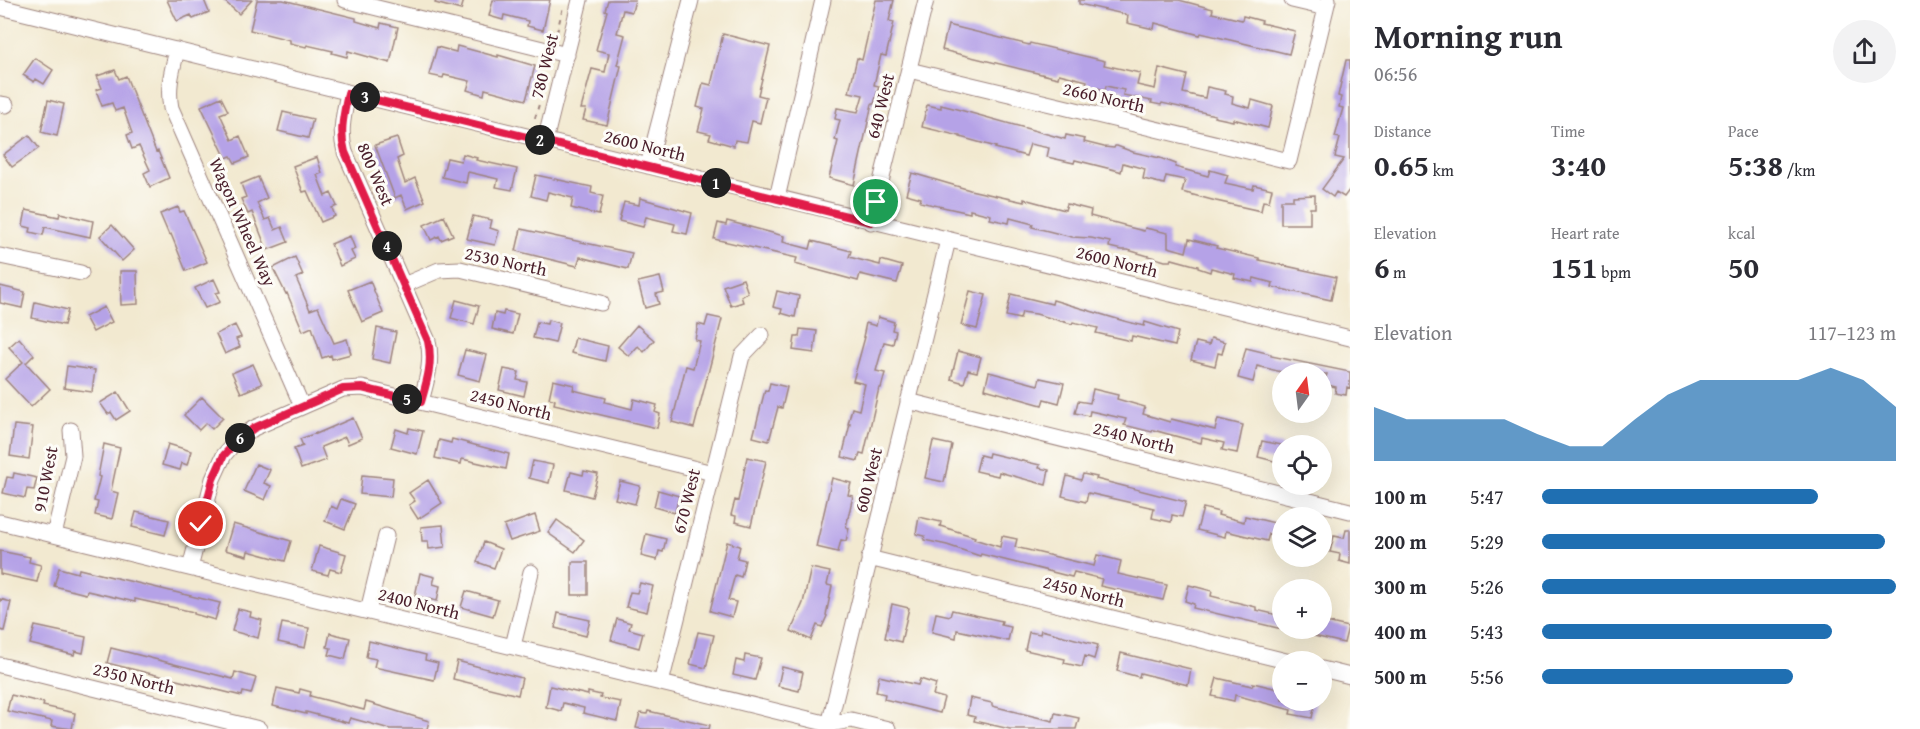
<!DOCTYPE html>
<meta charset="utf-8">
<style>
:root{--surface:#fff;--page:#f2f2f3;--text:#2b2b33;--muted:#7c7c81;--accent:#1f6fb2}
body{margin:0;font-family:"Gentium Book Plus",serif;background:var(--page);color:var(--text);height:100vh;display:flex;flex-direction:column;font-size:22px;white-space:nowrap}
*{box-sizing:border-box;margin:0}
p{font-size:20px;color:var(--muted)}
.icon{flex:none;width:33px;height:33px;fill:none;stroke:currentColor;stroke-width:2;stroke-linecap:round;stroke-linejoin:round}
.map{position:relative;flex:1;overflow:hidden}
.sheet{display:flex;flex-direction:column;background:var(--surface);width:570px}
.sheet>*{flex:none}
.needle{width:39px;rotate:14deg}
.controls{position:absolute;left:1272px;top:363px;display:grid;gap:12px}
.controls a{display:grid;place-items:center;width:60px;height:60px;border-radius:50%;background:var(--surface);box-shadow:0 6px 24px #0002;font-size:30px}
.pin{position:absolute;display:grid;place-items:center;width:51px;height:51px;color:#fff;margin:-26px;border:3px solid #fff;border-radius:50%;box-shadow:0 2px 6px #0007}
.km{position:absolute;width:30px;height:30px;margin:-15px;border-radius:50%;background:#222;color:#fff;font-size:16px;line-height:30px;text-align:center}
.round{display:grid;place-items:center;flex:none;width:63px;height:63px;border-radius:32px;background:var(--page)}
.head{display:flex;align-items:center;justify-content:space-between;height:102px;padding:0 24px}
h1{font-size:33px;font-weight:700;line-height:45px}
.metrics{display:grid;grid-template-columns:repeat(3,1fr);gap:9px;height:102px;padding:6px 24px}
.metrics div{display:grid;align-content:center}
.metrics b{font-size:30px;font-weight:700}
.metrics small{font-size:16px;font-weight:400}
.metrics p{font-size:16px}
.chart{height:168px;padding:12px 24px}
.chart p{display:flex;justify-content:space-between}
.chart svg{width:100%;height:108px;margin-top:6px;fill:var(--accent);opacity:.7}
ul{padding:0 24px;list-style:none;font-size:20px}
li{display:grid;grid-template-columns:96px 72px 1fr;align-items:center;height:45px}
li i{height:15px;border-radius:8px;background:var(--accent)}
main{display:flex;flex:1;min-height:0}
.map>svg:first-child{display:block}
</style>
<main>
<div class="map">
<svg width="1350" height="729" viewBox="0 0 1350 729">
<rect width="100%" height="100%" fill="#fdfcf7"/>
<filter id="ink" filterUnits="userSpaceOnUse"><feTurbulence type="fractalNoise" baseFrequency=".0167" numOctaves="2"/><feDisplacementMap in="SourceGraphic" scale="12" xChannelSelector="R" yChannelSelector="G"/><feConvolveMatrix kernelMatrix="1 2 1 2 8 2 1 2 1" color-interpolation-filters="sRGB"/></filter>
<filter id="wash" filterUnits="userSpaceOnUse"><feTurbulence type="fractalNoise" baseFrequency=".008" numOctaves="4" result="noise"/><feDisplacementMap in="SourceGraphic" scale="24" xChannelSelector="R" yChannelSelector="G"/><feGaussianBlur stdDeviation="1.35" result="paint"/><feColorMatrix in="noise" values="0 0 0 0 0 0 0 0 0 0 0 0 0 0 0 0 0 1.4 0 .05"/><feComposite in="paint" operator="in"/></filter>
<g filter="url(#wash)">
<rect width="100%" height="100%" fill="#f2e9d0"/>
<g id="blocks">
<path fill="#b5a2e7" d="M167 0H204L209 12 193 19 191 15 177 21Z
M223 0H252L239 14Z
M257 0H283L356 18V21L380 28 381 23 398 27 390 63 348 51 347 57 332 53 333 51 307 45 306 47 290 43V40L250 30Z
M436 0H464L461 10 435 3Z
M493 0H550L543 30 527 26 528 21 504 15 503 20 489 16Z
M608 0H635L632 12 623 10 617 33 625 35 617 65 621 66 607 125 583 120 586 109H581L592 69 605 72 609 53 596 50 607 11 605 10Z
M876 0H894L889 21 894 22 886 56 881 55 874 85 879 86 874 104H872L854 185 829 178 838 141 835 140 840 120 835 119 837 108 858 112 863 95 849 92 857 58 862 60Z
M1079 0H1179L1213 9 1212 13 1242 20 1243 16 1262 21 1261 23 1295 31 1289 54 1201 33 1200 35 1155 23 1154 29 1127 23 1128 15 1079 4Z
M948 25 1029 45 1030 43 1105 61 1104 65 1140 73 1137 85 1155 89 1159 68 1187 75 1183 93 1205 98 1207 87 1226 91 1225 94 1233 96 1232 103 1250 108 1252 100 1273 106 1268 128 1233 119V121L1214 117 1215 115 1162 103 1161 105 1151 103 1152 101 1123 95 1124 90 1106 86 1105 90 1086 85 1087 81 1059 74 1058 78 942 50Z
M723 34 770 46 758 95 766 97 760 123 752 121 747 142 735 140 734 146 709 139 711 134 698 131 704 109 697 107 703 83 711 85Z
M457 46 498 57V55L535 66 526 100 485 89 484 95 467 90 470 81 444 75 443 78 429 75 437 47 456 52Z
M35 58 53 70 44 84 36 79 34 82 23 75Z
M1346 60H1350V189L1344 197 1336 192 1333 197 1322 189 1344 159 1335 157 1340 138 1335 137 1343 108 1339 107 1341 97 1338 96Z
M115 70 119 79 126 76 156 152 158 151 169 178 150 187 144 173 150 170 139 146 132 149 127 135 132 133 123 108 115 111 112 103 102 106 96 90 102 88 97 76Z
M221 97 228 111 220 114 232 140 240 136 249 157 235 163 231 156 226 158 201 106Z
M48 100 64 104 57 136 41 132Z
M927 105 941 108V105L953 108 1065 139 1066 135 1085 139 1084 142 1104 147 1114 148 1115 146H1117L1133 152 1160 158 1176 164 1175 167 1208 176 1210 170 1228 175 1225 183 1253 189 1254 185 1272 189 1269 202 1263 201 1261 211 1216 201 1182 192 1185 180 1166 176 1164 184 1143 179 1145 169 1123 163 1121 172 1119 171 1075 160 1074 163 1047 157 1049 148 1030 144 1026 156 995 148 996 147 960 137V136L922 127Z
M283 112 313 119 308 138 278 131Z
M29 135 39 148 12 167 3 155Z
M397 138 403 156 397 159 405 183 415 178 425 201 407 209 401 195 395 198 375 145Z
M463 154 477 158 476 160 517 169 512 190 496 187 498 179 468 172 466 183 442 177 447 158 461 161Z
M317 157 322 173 317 175 325 196 331 193 337 206 332 208 335 216 321 222 307 191 303 192 293 166Z
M912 173 970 190 1024 202V199L1065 210 1067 204 1091 210 1090 216 1124 225V226L1144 231 1145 228 1168 233V247L1186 252 1189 239 1217 246 1216 248 1259 258V260L1336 277 1331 300 1272 287 1273 283 1254 278 1253 282 1234 278 1235 274 1211 268 1210 272 1198 268V266L1172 259 1171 261H1165L1128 250H1122L1109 247 1110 242 1091 238 1072 237 1032 227 1033 224 1010 218 1009 223 990 219 991 215 970 210V213L920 202 921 198 906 194Z
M536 175 592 187 591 193 603 196 599 215 571 208 573 198 548 192 546 200 531 196Z
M258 177 267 198 257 203 265 220 270 218 275 230 282 227 288 242 267 250 252 212 248 214 241 199 246 197 241 184Z
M1315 195V208H1310V224H1281V200H1293V196Z
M640 198 692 213 687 234 673 231 675 224 646 217 643 227 619 221 624 202 639 205Z
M178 207 180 212 184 211 207 262 186 271 171 234 169 235 160 214Z
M26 210 59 217 60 213 93 221 90 237 45 227 43 235 30 232 31 228 23 226Z
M444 216 453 235 441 240 439 236 431 240 424 225Z
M473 216 492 220 490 228 499 231 495 245 467 239Z
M727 221 784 236 783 242 810 249 812 241 851 251 849 257 880 265 881 260 902 266 897 283 860 274 858 281 795 264 797 258 714 239 718 223 726 225Z
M112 225 134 250 122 261 100 236Z
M521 229 632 253 628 269 580 257 577 266 516 251Z
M350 236 355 249 351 251 355 259 340 266 331 244Z
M295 257 303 275 296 278 310 310 318 307 334 343 347 339 351 354 332 359 331 355 322 358 312 327 303 331 287 293 286 294 273 268Z
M120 271H137L138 304 121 305Z
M660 277 664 292 656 294 659 304 645 308 638 282Z
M214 279 220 292 216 293 220 302 205 308 195 288Z
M743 279 748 293 741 296 743 302 731 306 723 286Z
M370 281 383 313 362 322 348 290Z
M0 286 25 292 22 308 0 303Z
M777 291 799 296 795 317 781 313 782 309 773 307Z
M970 291 986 295 977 329 961 325Z
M1011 294 1052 304 1053 300 1124 321 1144 326 1145 322 1178 332 1175 346 1132 336 1131 341 1096 333 1098 328 1073 322 1072 324 1036 314 1022 312 1020 319 1006 316Z
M456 300 479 306 474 324 451 318Z
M35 302 68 310 64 325 32 318Z
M104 307 112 322 93 332 85 317Z
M504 311 518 314 513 334 492 329 495 313 503 315Z
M708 316 722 319 694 428 672 422 686 366 693 368 700 341 695 340 698 324 705 326Z
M878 317 894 322 892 330 896 331 893 344 884 342 876 371 885 373 881 388H879L864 454 860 453 858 461 842 457 850 424H848L852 408 859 410 865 384 853 381 865 337H863L866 323 876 326Z
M548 320 560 323 555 343 533 338 537 322 547 324Z
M235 325 241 337 236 339 240 347 225 354 216 334Z
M637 325 654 340 644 352 638 346 629 356 618 347Z
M377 328 396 332 390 363 372 359Z
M800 329 817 331 814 353 793 350 795 337H799Z
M19 338 34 355 26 363 50 389 31 407 5 379 23 362 9 347Z
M575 338 608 346 605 361 571 353Z
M1211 338 1225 342 1222 354 1218 353 1215 366 1191 360 1196 342 1209 345Z
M1246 348 1271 354V356L1350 372V388L1347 387 1346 395 1335 393 1336 387 1324 384 1327 374H1282V372L1257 366 1253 382 1238 378Z
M465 350 487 355 480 381 458 375Z
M958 351 981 357 977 372 968 370 964 383 951 379Z
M253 364 262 384 241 393 232 373Z
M67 366 95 370 92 392 64 388Z
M504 369 519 372 517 380 527 382 524 396 499 390Z
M989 372 1038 385 1040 378 1064 383 1059 403 1044 399 1042 405 985 389Z
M553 380 574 385 573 390 606 398 605 402 632 409 634 399 657 405 655 412 660 414 657 428 554 404 555 400 549 398Z
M770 383 787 387 782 408 778 407 769 441 753 437 765 390 768 391Z
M1093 389 1118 395 1117 399 1145 407 1143 414 1170 422 1171 419 1215 430 1218 419 1243 425 1237 453 1222 450 1224 443 1202 438 1201 443 1153 430 1152 432 1124 425 1126 419 1090 411 1089 416 1075 413 1078 401 1090 403Z
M118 392 130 411 116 420 111 412 108 414 100 403Z
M202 397 223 418 212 429 206 423 199 430 184 415Z
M353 418 362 438 348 444 345 437 321 447 326 460 301 469 294 449 303 446 300 439 316 433V434Z
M14 425 33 427 29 459 10 456Z
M409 428 423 431 417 454 391 447 396 429 408 433Z
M452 439 509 454 506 469 462 459 461 464 435 458 439 440 451 443Z
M933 441 952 445 944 482 925 478Z
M1262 441 1282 445V463L1258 457Z
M104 444 120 448 111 491 118 493 112 519 95 515 98 502 94 501 100 477 98 476Z
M168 444 191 451 187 465 182 463 180 470 162 465Z
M989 453 1040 465 1039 468 1049 470 1046 485 999 472 998 476 976 471 980 455 988 457Z
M747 457 766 461 751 526 735 522 736 516 731 515 735 500 738 501Z
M533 461 553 465 549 483 529 478Z
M256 464 270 470 264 483 271 486 265 500 244 491Z
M584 471 598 474 592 497 566 490 571 472 583 475Z
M14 473 37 478 34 490 27 489 25 498 3 493 7 477 13 478Z
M1083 474 1097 477 1096 479 1186 502 1182 517 1172 515 1171 522 1152 518 1154 508 1088 493 1086 502 1062 496 1067 476 1081 480Z
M362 475 393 478 391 497 360 494Z
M832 478 851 483 848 495 853 496 846 527 849 528 846 541 841 540 838 552 816 547Z
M428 480 442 503 418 519 409 505 415 501 409 493Z
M620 481 640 486 635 504 615 499Z
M658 490 679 496 675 513 654 507Z
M341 499 355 504 345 529 325 521 331 506 337 509Z
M1203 508 1219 512 1218 515 1244 522 1245 516 1275 523 1272 535 1269 534 1267 541 1226 531 1225 537 1197 530Z
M136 512 169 520 165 535 132 527Z
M535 515 540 531 510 541 504 526Z
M919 517 941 522 940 526 975 537 974 539 1000 547 1002 536 1017 539 1015 547 1094 566 1097 555 1121 561 1118 574 1167 585 1163 600 1100 586 1102 579 1074 572 1072 577 981 554 980 556 947 545 924 540 925 536 916 534Z
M557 520 584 540 575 552 548 533Z
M233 524 291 541 285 561 248 551 247 556 225 550Z
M443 525 445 547 429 549 428 541H422L421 527Z
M1346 530H1350V564L1339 561 1340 554 1330 552 1334 536 1344 538Z
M646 534 666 539 663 552 659 551 657 560 641 556Z
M484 542 501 549 494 568 477 562Z
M727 542 740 546 737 558 745 560 741 577 735 575 728 600 736 602 732 617 710 611Z
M319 546 346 554 341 572 330 569 328 575 312 571Z
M0 551 30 557 29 562 41 565 37 582 0 574Z
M572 562H588V595H572Z
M59 568 78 573 79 569 220 603 215 620 194 614V612L135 599V602L87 591 86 594 54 586Z
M811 568 830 572 827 585 832 586 826 615 827 616 822 627 817 625 811 640 791 631 803 603Z
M420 573 435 577 433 584 440 586 437 601 415 596Z
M640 583 653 586 647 612 626 607 630 592 637 593Z
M1189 585 1212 591 1211 596 1256 607V610L1282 616V629L1193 608 1194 604 1185 601Z
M466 591 498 600 493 616 461 607Z
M0 599 11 602 4 631 0 630Z
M892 604 909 608 901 642 885 638Z
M238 609 251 612 250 617 262 620 258 638 232 631Z
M952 610 1002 621 1001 625 1011 627 1008 641 957 630 956 638 932 632 936 613 950 616Z
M558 613 590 620 586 636 555 628Z
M617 619 631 623 629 629 643 633 639 648 611 640Z
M1322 621 1348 627 1344 643 1297 632 1298 628H1322Z
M282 623 309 628 305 648 278 642Z
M35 626 86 637 83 653 75 651 74 655 30 644Z
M1041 630 1098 645 1094 659 1085 656 1082 667 1064 663 1065 659 1025 650 1029 632 1040 634Z
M698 632 714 635 706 668 690 664Z
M330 633 350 638 345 659 329 655 331 648 327 647Z
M369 641 426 655 425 660 438 663 434 680 374 667 376 659 366 657Z
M111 648 233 679 235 672 256 678 251 694 243 692 242 696 107 663Z
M1121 653 1157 662 1158 661 1191 669 1188 685 1140 673 1139 677 1117 671Z
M745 655 761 658 755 680 733 675 736 660 744 662Z
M457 661 522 678 518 695 453 679Z
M782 667 803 672 799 691 778 686Z
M879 676 918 685 920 679 936 684 933 695 944 698 940 713 884 699 885 694 876 692Z
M1217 678 1252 686 1253 683 1282 690V700H1316L1312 718 1290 714 1291 710 1235 695 1234 701 1212 696Z
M550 686 588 695V692L601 695 600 698 621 702 617 721 583 713 584 708 563 703 561 711 546 707Z
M277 688 299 693 300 689 311 692 310 696 364 710 366 702 429 721 427 729H390L350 718 348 723 306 712V714L273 706Z
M11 695 44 703 43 706 75 713 72 729 51 726 52 721 7 711Z
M970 698 992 703V706L1053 721 1055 713 1079 718 1076 729H1010L974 721 975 717 967 715Z
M648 711 710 725 709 729H642L636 728 640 713 647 714Z"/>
</g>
</g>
<g filter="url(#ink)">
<use href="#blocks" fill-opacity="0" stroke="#9e847e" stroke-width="1.5"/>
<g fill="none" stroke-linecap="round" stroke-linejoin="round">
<g stroke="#9e847e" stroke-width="17">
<path id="minor" d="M345 0 567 55
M1292 0 1326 8
M0 7 1350 338
M177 50C172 71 167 88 171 108L302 406
M909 70 1289 161 1328 0
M348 93C344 114 339 131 345 152L428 341C433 363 426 381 421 402
M0 104 6 105
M545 141 580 0
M648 166 691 0
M777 198 823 0
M871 222 926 0
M0 256 81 273
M404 285 439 270 460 269 601 303
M908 401 1350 511
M0 522 829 724 851 720 888 729
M54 535 73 456 71 430
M869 558 1290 662
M190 568 213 479 224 455 236 441 254 428 343 389 362 388 713 473
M368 611 386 536
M513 646 531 572
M0 665 259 729
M1322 669 1350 676
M661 683 742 356 762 335
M828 729 948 240"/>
</g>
<path stroke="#9e847e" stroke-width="2" stroke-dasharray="4.5 4.5" stroke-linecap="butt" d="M555 40 563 7
M535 118 540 101"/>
<use href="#minor" stroke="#fff" stroke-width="15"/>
</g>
</g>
<g fill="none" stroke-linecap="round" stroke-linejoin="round" filter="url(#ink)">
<g stroke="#fff" stroke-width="12">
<path id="route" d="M201 524 213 479 224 455 237 441 254 428 343 389 362 388 421 402C427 381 433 363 428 341L345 152C339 131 344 114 348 93L871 222 876 202"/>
</g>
<use href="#route" stroke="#e11d48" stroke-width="8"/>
</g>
<g text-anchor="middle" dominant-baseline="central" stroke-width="6" stroke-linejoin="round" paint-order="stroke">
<g font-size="18" fill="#4a1f2b" stroke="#fdfcf7">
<text transform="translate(544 66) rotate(-76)">780 West</text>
<text transform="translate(1104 97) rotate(13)">2660 North</text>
<text transform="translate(880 106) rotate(-76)">640 West</text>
<text transform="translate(645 145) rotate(14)">2600 North</text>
<text transform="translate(376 174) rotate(67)">800 West</text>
<text transform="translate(243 222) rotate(66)">Wagon Wheel Way</text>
<text transform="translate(506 261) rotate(12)">2530 North</text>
<text transform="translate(1117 261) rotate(14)">2600 North</text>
<text transform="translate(511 404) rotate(14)">2450 North</text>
<text transform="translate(1134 437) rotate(14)">2540 North</text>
<text transform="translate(45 479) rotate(-79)">910 West</text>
<text transform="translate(868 480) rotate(-76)">600 West</text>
<text transform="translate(686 501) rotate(-76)">670 West</text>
<text transform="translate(1084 591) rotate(14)">2450 North</text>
<text transform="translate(419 603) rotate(14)">2400 North</text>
<text transform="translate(134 678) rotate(14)">2350 North</text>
</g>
</g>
</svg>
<div class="controls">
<a><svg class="needle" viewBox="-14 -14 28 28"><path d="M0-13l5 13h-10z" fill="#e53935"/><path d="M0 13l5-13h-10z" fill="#7c7c81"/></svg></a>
<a><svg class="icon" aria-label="locate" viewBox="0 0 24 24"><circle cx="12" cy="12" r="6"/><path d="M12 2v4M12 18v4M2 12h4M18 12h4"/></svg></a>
<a><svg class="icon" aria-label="layers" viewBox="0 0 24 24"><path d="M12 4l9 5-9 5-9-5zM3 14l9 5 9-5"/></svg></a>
<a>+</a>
<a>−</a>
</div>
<div class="pin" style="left:876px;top:202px;background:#1e9e55"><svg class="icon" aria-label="arrive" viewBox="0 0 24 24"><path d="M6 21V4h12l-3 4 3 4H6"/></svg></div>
<div class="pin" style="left:201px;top:524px;background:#d93025"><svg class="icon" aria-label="check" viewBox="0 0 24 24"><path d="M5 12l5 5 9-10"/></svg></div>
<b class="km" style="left:716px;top:183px">1</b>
<b class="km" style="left:540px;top:140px">2</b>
<b class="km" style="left:365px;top:97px">3</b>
<b class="km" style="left:387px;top:246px">4</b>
<b class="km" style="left:407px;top:399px">5</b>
<b class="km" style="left:240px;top:438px">6</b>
</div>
<section class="sheet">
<div class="head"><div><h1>Morning run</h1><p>06:56</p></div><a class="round"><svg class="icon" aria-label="share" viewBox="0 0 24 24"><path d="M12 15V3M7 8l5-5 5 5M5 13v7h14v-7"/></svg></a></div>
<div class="metrics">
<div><p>Distance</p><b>0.65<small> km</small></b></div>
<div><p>Time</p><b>3:40</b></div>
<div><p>Pace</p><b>5:38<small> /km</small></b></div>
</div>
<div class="metrics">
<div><p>Elevation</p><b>6<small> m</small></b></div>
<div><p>Heart rate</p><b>151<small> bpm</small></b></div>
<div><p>kcal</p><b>50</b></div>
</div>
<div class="chart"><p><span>Elevation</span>117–123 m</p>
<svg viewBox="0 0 160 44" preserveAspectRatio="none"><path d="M0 44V22L10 27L20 27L30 27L40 27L50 33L60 38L70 38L80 27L90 17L100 11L110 11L120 11L130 11L140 6L150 11L160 22V44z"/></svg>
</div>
<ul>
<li><b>100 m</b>5:47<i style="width:78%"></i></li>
<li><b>200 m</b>5:29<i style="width:97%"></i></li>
<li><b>300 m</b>5:26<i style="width:100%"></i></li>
<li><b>400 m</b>5:43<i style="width:82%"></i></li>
<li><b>500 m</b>5:56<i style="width:71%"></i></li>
</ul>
</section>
</main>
